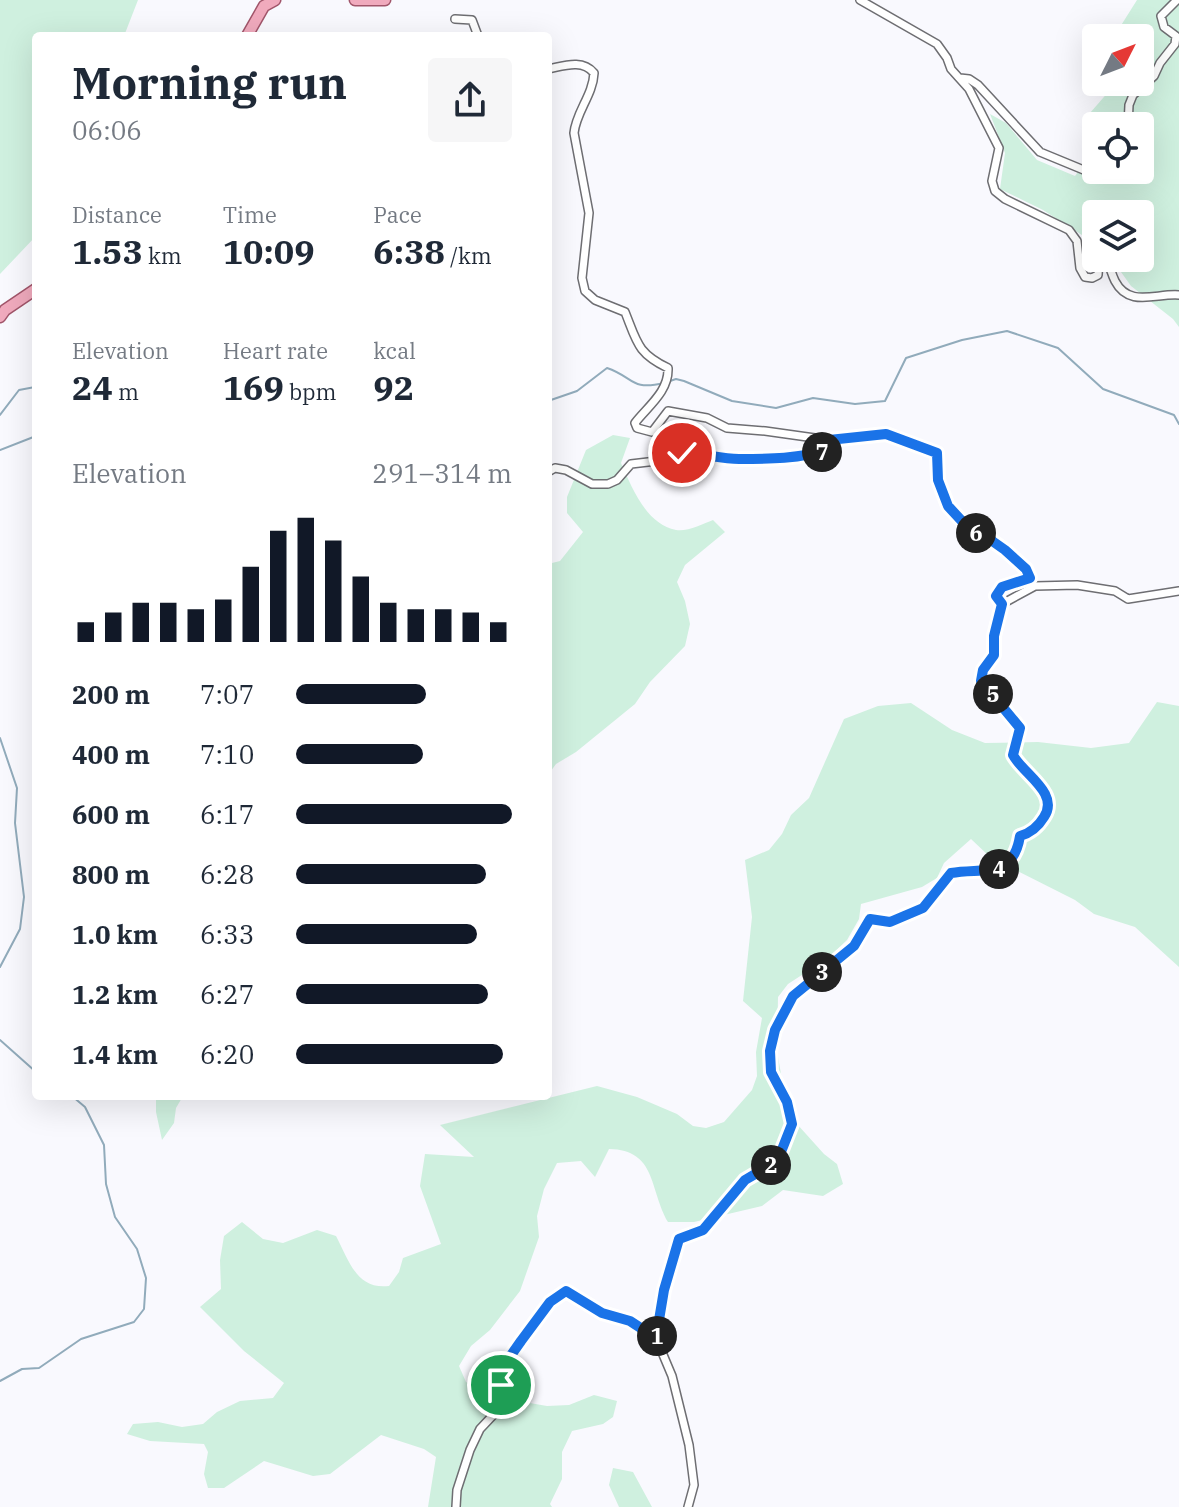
<!DOCTYPE html>
<meta charset="utf-8">
<style>
:root{--surface:#fff;--page:#f6f6f7;--text:#1f2937;--muted:#747a83;--accent:#111827}
body{margin:0;font-family:"IBM Plex Serif",serif;background:var(--page);color:var(--text);height:100vh;display:flex;flex-direction:column;font-size:30px;white-space:nowrap}
*{box-sizing:border-box;margin:0}
p{font-size:26px;color:var(--muted)}
.icon{flex:none;width:44px;height:44px;fill:none;stroke:currentColor;stroke-width:2;stroke-linecap:round;stroke-linejoin:round}
.map{position:relative;flex:1;overflow:hidden}
.panel{position:absolute;left:32px;top:32px;width:520px;height:1068px;display:flex;flex-direction:column;background:var(--surface);border-radius:8px;box-shadow:0 8px 32px #0002}
.panel>*{flex:none}
.needle{width:52px;rotate:48deg}
.tools{position:absolute;left:1082px;top:24px;display:grid;gap:16px}
.tools a{display:grid;place-items:center;width:72px;height:72px;border-radius:8px;background:var(--surface);box-shadow:0 8px 32px #0002;font-size:40px}
.pin{position:absolute;display:grid;place-items:center;width:68px;height:68px;color:#fff;margin:-34px;border:4px solid #fff;border-radius:50%;box-shadow:0 2px 8px #0007}
.km{position:absolute;width:40px;height:40px;margin:-20px;border-radius:50%;background:#222;color:#fff;font-size:22px;line-height:40px;text-align:center}
.round{display:grid;place-items:center;flex:none;width:84px;height:84px;border-radius:8px;background:var(--page)}
.overview{display:flex;align-items:center;justify-content:space-between;height:136px;padding:0 40px}
h1{font-size:44px;font-weight:800;line-height:60px}
.stats{display:grid;grid-template-columns:repeat(3,1fr);gap:12px;height:136px;padding:8px 40px}
.stats div{display:grid;align-content:center}
.stats b{font-size:34px;font-weight:800}
.stats small{font-size:22px;font-weight:400}
.stats p{font-size:22px}
.chart{height:224px;padding:16px 40px}
.chart p{display:flex;justify-content:space-between}
.chart svg{width:100%;height:144px;margin-top:8px;stroke:var(--accent);stroke-width:6}
ul{padding:0 40px;list-style:none;font-size:26px}
li{display:grid;grid-template-columns:128px 96px 1fr;align-items:center;height:60px}
li i{height:20px;border-radius:10px;background:var(--accent)}
.map>svg:first-child{display:block}
</style>
<div class="map">
<svg width="1179" height="1507" viewBox="0 0 1179 1507">
<rect width="100%" height="100%" fill="#f9f9fe"/>
<path fill="#cff0df" fill-rule="evenodd" d="M0 0H138L124 36H36V236L0 274Z
M1137 0H1179V327L1173 319 1131 286 1111 258H1140V214H1096V244L1043 210 1000 189 1005 153 990 114 1006 123 1037 160 1075 176 1095 149 1083 121 1117 82H1140V38H1121L1120 27ZM1096 126H1140V170H1096Z
M613 435 630 438 621 463C632 488 646 524 676 530 687 532 703 524 713 520L725 532 685 565 677 582 685 601 690 624 685 646 650 682 635 704 576 752 556 764 548 775V564L560 561 583 532 567 513V497L586 450Z
M1157 702 1179 706V967L1135 927 1094 914 1075 900 990 857 971 839 944 863 937 878 922 887 861 904 859 919 847 940 828 958 788 984 778 997 777 1051 788 1114 824 1154 837 1164 843 1184 823 1196 783 1190 762 1206 694 1222H668C649 1189 657 1150 609 1149L595 1177 581 1161 557 1163 544 1189 537 1216 539 1237 520 1291 490 1330 471 1346 459 1366 466 1382 484 1393 524 1402 547 1406 569 1405 594 1395 617 1401 613 1417 603 1424 572 1431 562 1452V1479L550 1504 552 1507H428L436 1457 424 1449 381 1435 330 1474 313 1476 264 1461 224 1488H208L204 1474 208 1452 204 1444 150 1441 127 1434 133 1424 158 1422 182 1427 203 1424 217 1412 240 1401 273 1398 284 1383 244 1351 200 1307 221 1289 220 1260 224 1236 242 1222 263 1239 283 1243 317 1230 336 1236C349 1261 357 1290 389 1286L399 1272 403 1258 441 1244 420 1186 425 1154 474 1157 440 1125 597 1086 637 1097 677 1114 693 1126 706 1128 724 1122 752 1090 757 1076 756 1052 762 1018 743 1001 752 917 745 860 769 850 782 834 791 815 809 798 844 719 878 706 911 703 952 730 985 743 1038 742 1091 748 1129 743Z
M156 1096H183L176 1108 174 1123 162 1140 156 1112Z
M613 1468 633 1472 652 1507H619L609 1485Z"/>
<g fill="none" stroke-linecap="round" stroke-linejoin="round">
<path stroke="#91abbb" stroke-width="2" d="M36 338 33 340 36 356
M670 381 676 379 684 381 732 401 776 408 813 398 855 404 885 401 906 358 962 340 1007 331 1058 348 1103 389 1174 415 1179 424
M548 401 577 391 607 368C634 377 630 391 664 383
M0 415 19 390 35 387 36 379
M0 450 36 436
M0 738 17 788 15 823 24 897 20 929 0 967
M0 1040 36 1072
M0 1381 22 1369 39 1368 81 1339 134 1322 144 1309 146 1278 137 1249 115 1217 106 1184 104 1145 85 1107 72 1096"/>
<g stroke="#6e6e72" stroke-width="10">
<path id="minor" d="M860 0 937 44 947 58 951 69 969 89 999 148 992 181 995 191 1005 199 1069 230 1077 241 1080 268 1085 277 1092 278 1098 275 1099 258
M455 19 472 20 478 36
M548 69C564 66 582 59 594 73 593 95 576 112 574 133L589 213 582 278 585 291 595 300 625 312C637 342 637 353 668 368 669 392 647 407 635 423L637 428 652 432 668 411 707 418 727 428 765 431 829 440 886 434 937 453 938 480 948 506 972 532 988 538 1005 550 1026 569 1030 578 1002 587 996 596 1002 604 994 636V655L983 670 981 681 1020 728 1013 755C1023 774 1061 793 1044 817 1038 827 1031 833 1020 836 1013 880 983 867 951 873L923 908 890 922 870 919 854 946 793 996 775 1030 770 1051 771 1072 787 1102 792 1124 781 1152 774 1163 745 1180 703 1230 679 1239 675 1248 664 1290 656 1338
M960 78 969 79 978 85 1040 152 1091 173 1104 170
M1128 126 1129 105 1133 95 1154 76 1160 63 1175 44 1176 36 1164 27 1161 16 1177 0
M1105 258C1110 265 1111 273 1115 281 1129 308 1156 293 1179 295
M548 472 555 468 566 470 592 484H608L617 480 631 464 665 460 682 453 739 459 780 457 828 449 829 440
M1002 604 1035 586 1077 585 1115 591 1128 599 1179 591
M456 1507 457 1490 470 1450 480 1429 497 1411 509 1358 550 1302 566 1291 592 1308 621 1317 656 1338 672 1376 689 1445 694 1485 688 1507"/>
</g>
<g stroke="#a1556a" stroke-width="13">
<path id="primary" d="M355 0H385
M247 36 264 6 275 0
M0 317 5 310 36 289"/>
</g>
<use href="#minor" stroke="#fff" stroke-width="7"/>
<use href="#primary" stroke="#f0aabd" stroke-width="10"/>
</g>
<g fill="none" stroke-linecap="round" stroke-linejoin="round">
<g stroke="#fff" stroke-width="16">
<path id="route" d="M501 1385 509 1358 521 1341 550 1302 566 1291 602 1313 630 1321 656 1338 664 1290 679 1239 703 1230 745 1180 774 1163 781 1152 792 1124 787 1102 771 1072 770 1051 775 1030 793 996 854 946 870 919 890 922 923 908 951 873C983 867 1013 880 1020 836 1031 833 1038 827 1044 817 1060 793 1023 774 1013 755L1020 728 981 681 983 670 994 655V636L1002 604 996 596 1002 587 1030 578 1026 569 1005 550 988 538 972 532 948 506 938 480 937 453 886 434 829 440 828 449C802 459 767 459 739 459 720 459 702 453 682 453"/>
</g>
<use href="#route" stroke="#1a73e8" stroke-width="10"/>
</g>
</svg>
<div class="tools">
<a><svg class="needle" viewBox="-14 -14 28 28"><path d="M0-13l5 13h-10z" fill="#e53935"/><path d="M0 13l5-13h-10z" fill="#747a83"/></svg></a>
<a><svg class="icon" aria-label="locate" viewBox="0 0 24 24"><circle cx="12" cy="12" r="6"/><path d="M12 2v4M12 18v4M2 12h4M18 12h4"/></svg></a>
<a><svg class="icon" aria-label="layers" viewBox="0 0 24 24"><path d="M12 4l9 5-9 5-9-5zM3 14l9 5 9-5"/></svg></a>
</div>
<div class="pin" style="left:501px;top:1385px;background:#1e9e55"><svg class="icon" aria-label="arrive" viewBox="0 0 24 24"><path d="M6 21V4h12l-3 4 3 4H6"/></svg></div>
<div class="pin" style="left:682px;top:453px;background:#d93025"><svg class="icon" aria-label="check" viewBox="0 0 24 24"><path d="M5 12l5 5 9-10"/></svg></div>
<b class="km" style="left:657px;top:1336px">1</b>
<b class="km" style="left:771px;top:1165px">2</b>
<b class="km" style="left:822px;top:972px">3</b>
<b class="km" style="left:999px;top:869px">4</b>
<b class="km" style="left:993px;top:694px">5</b>
<b class="km" style="left:976px;top:533px">6</b>
<b class="km" style="left:822px;top:452px">7</b>
<section class="panel">
<div class="overview"><div><h1>Morning run</h1><p>06:06</p></div><a class="round"><svg class="icon" aria-label="share" viewBox="0 0 24 24"><path d="M12 15V3M7 8l5-5 5 5M5 13v7h14v-7"/></svg></a></div>
<div class="stats">
<div><p>Distance</p><b>1.53<small> km</small></b></div>
<div><p>Time</p><b>10:09</b></div>
<div><p>Pace</p><b>6:38<small> /km</small></b></div>
</div>
<div class="stats">
<div><p>Elevation</p><b>24<small> m</small></b></div>
<div><p>Heart rate</p><b>169<small> bpm</small></b></div>
<div><p>kcal</p><b>92</b></div>
</div>
<div class="chart"><p><span>Elevation</span>291–314 m</p>
<svg viewBox="0 0 160 44" preserveAspectRatio="none"><path d="M5 44V38M15 44V35M25 44V32M35 44V32M45 44V34M55 44V31M65 44V21M75 44V10M85 44V6M95 44V13M105 44V24M115 44V32M125 44V34M135 44V34M145 44V35M155 44V38"/></svg>
</div>
<ul>
<li><b>200 m</b>7:07<i style="width:60%"></i></li>
<li><b>400 m</b>7:10<i style="width:59%"></i></li>
<li><b>600 m</b>6:17<i style="width:100%"></i></li>
<li><b>800 m</b>6:28<i style="width:88%"></i></li>
<li><b>1.0 km</b>6:33<i style="width:84%"></i></li>
<li><b>1.2 km</b>6:27<i style="width:89%"></i></li>
<li><b>1.4 km</b>6:20<i style="width:96%"></i></li>
</ul>
</section>
</div>
